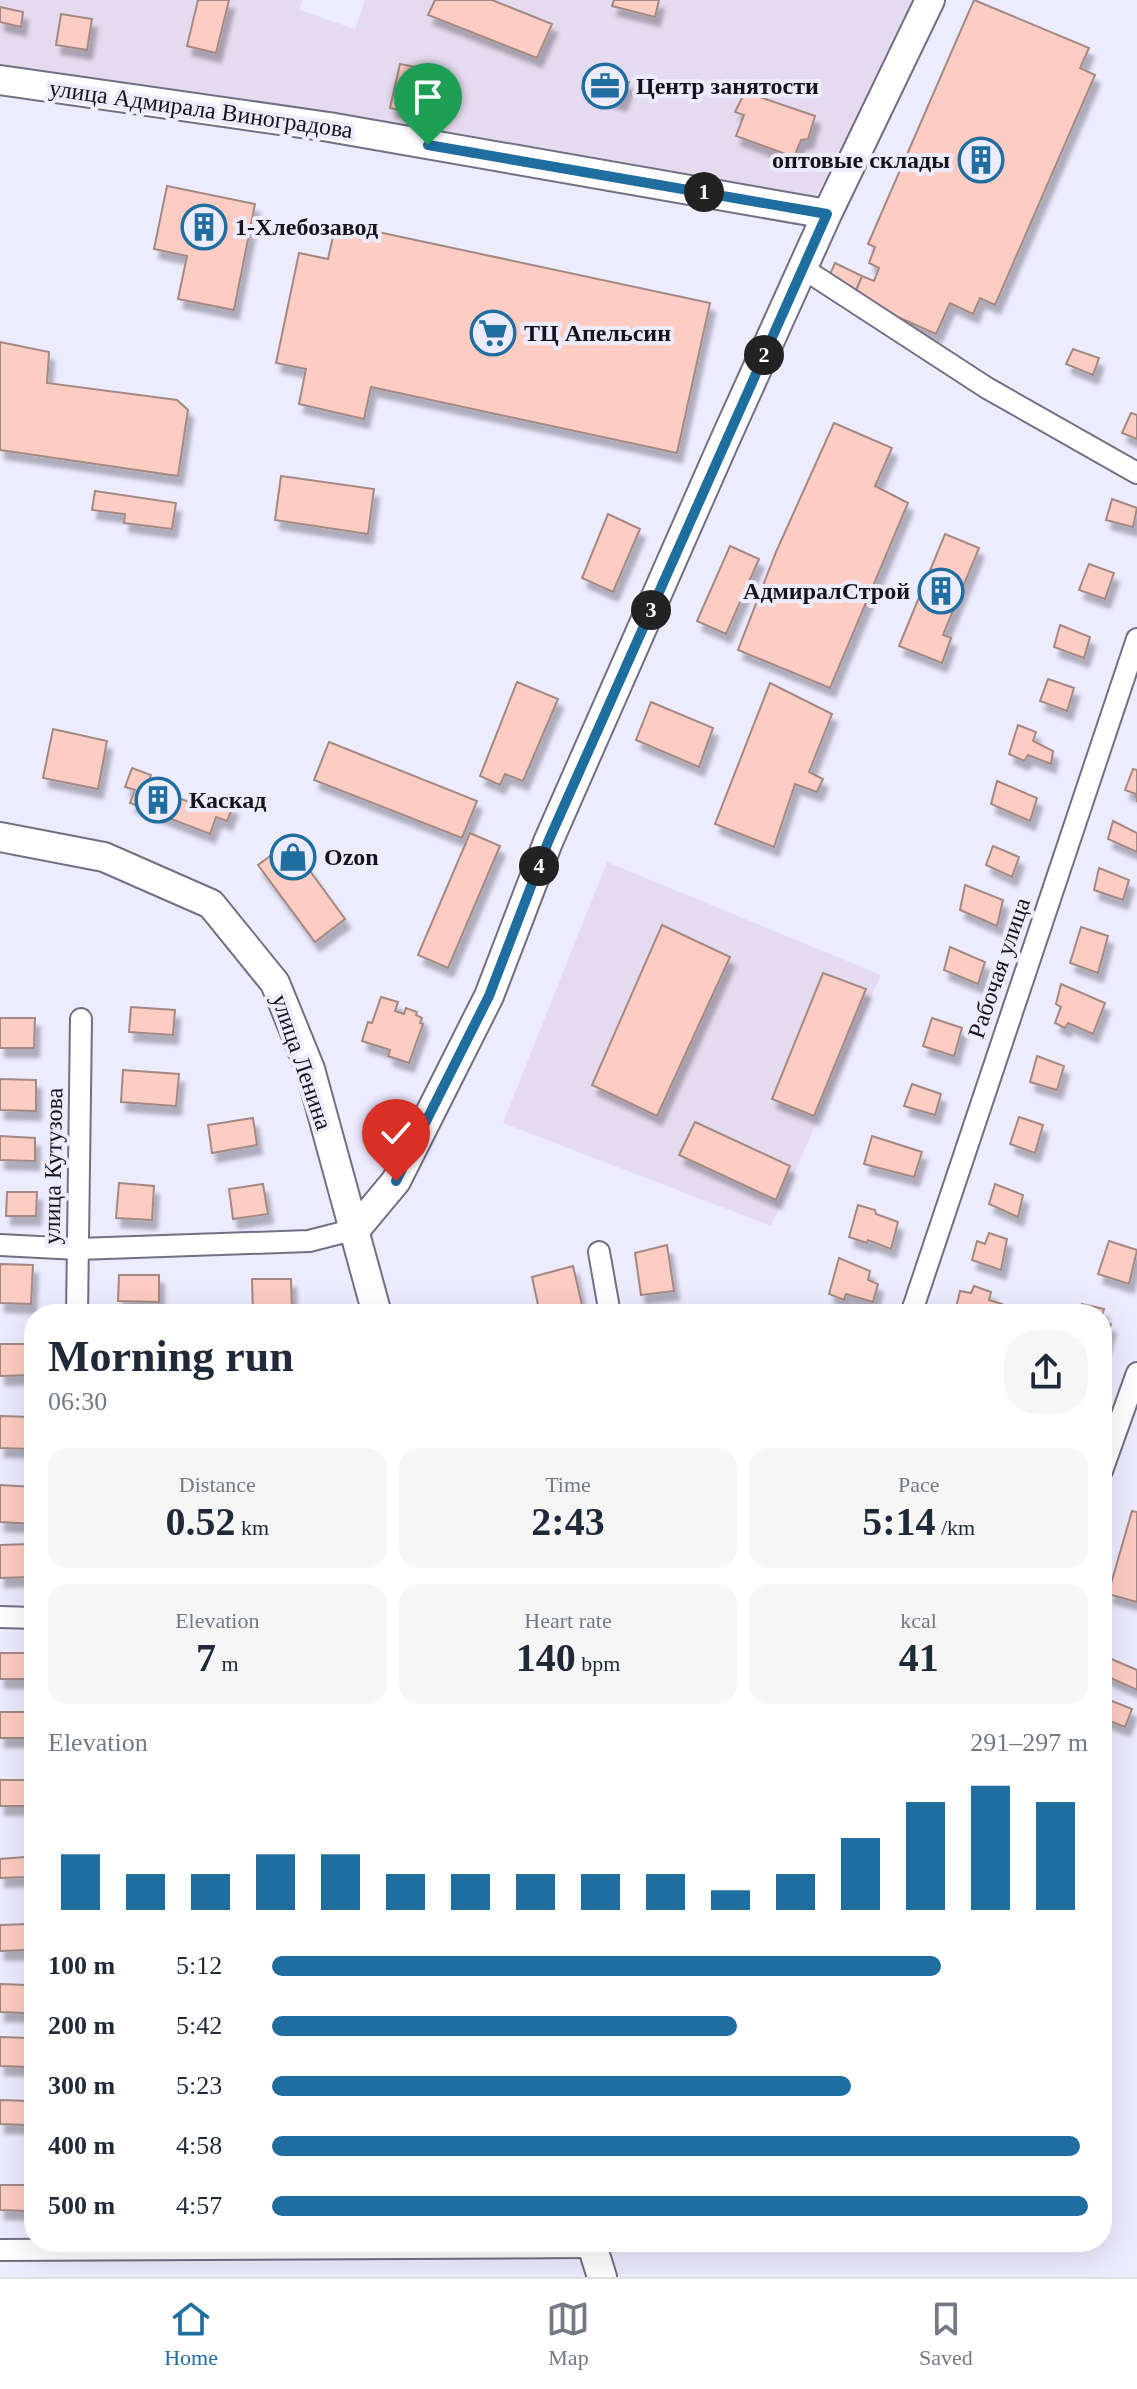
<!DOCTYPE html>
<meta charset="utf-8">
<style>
:root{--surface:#fff;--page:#f6f6f7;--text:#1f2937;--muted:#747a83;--line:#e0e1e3;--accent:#206da0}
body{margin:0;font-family:Georgia,serif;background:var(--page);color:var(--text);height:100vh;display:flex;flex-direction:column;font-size:30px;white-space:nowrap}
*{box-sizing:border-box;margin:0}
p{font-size:26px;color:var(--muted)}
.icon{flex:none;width:44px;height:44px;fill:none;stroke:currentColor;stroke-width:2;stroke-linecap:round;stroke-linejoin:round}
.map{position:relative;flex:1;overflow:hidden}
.side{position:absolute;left:24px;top:1304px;width:1088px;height:948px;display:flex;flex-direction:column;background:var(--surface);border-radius:32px;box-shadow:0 8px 32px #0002}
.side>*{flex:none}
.pin{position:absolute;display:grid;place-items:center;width:68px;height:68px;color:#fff;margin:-82px -34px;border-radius:50% 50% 50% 0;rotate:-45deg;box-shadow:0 0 8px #0007}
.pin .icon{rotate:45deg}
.km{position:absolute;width:40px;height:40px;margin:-20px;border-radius:50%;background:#222;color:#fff;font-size:22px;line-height:40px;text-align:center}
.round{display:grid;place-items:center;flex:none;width:84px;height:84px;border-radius:32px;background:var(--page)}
.head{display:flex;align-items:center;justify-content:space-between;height:136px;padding:0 24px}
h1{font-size:44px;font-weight:700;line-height:60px}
.stats{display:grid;grid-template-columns:repeat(3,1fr);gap:12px;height:136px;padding:8px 24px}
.stats div{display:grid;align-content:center;border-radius:20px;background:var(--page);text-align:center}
.stats b{font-size:40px;font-weight:700}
.stats small{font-size:22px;font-weight:400}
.stats p{font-size:22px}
.chart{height:224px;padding:16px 24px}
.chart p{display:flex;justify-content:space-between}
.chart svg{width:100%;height:144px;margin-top:8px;stroke:var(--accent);stroke-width:6}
ul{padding:0 24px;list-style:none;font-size:26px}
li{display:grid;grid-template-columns:128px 96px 1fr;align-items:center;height:60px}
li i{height:20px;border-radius:10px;background:var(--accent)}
.dock{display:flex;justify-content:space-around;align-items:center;height:112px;border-top:2px solid var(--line);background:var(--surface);font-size:22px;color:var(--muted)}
.dock a{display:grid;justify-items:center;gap:4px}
.dock .active{color:var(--accent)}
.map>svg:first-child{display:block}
</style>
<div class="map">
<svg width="1137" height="2277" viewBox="0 0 1137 2277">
<defs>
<filter id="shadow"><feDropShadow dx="5" dy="9" stdDeviation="2" flood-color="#0004"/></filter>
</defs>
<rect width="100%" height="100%" fill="#edebfe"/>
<path fill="#e5dbef" d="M0 0H302L300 10 355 29 365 0H920L835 166 814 198 619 161 269 108 208 95 0 66Z
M607 862 881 975 771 1226 503 1123Z"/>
<path fill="#fdccc2" stroke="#a38983" stroke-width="2" filter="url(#shadow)" d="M198 0H229L216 53 187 46Z
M435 0H492L552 24 537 58 428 15Z
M614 0H659L655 17 612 6Z
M974 0 1089 48 1080 68 1095 75 995 305 980 298 973 314 950 303 936 334 853 297 862 276 874 281 879 268 869 263 875 247 868 244Z
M0 7 23 12 21 27 0 22Z
M61 14 92 19 87 50 56 45Z
M400 64 431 70 421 115 390 108Z
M590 69 629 82 621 102 582 89Z
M745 92 815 116 808 139 801 140 794 157 736 136 744 115 735 112Z
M167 186 255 204 234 310 178 299 187 256 154 249Z
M336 223 710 303 677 453 371 387 364 419 299 404 306 369 276 363 299 253 328 259Z
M835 263 862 276 855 294 827 281Z
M0 342 49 352 47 383 177 400 188 410 178 476 0 450Z
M1073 349 1099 358 1093 375 1066 364Z
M1131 413 1137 415V439L1122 433Z
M834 423 892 448 875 486 908 503 830 688 738 650 776 552Z
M281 476 374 489 368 534 275 520Z
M95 491 176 503 172 529 124 523 125 514 92 510Z
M1112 499 1137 508 1133 527 1106 520Z
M608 514 640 529 613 592 582 578Z
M945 534 979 548 943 635 951 638 942 663 899 646Z
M730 546 759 559 726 634 697 621Z
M1089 564 1114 573 1105 599 1079 590Z
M1060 625 1090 637 1084 658 1054 647Z
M1048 679 1074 688 1067 711 1040 701Z
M517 682 558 699 523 781 505 774 500 785 480 776Z
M770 683 832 714 809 772 823 779 817 792 795 784 774 847 715 824Z
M651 702 713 728 699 767 636 740Z
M1018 725 1036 732 1033 741 1053 751 1051 764 1028 755 1024 761 1009 754Z
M53 729 107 741 98 789 43 778Z
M329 742 477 801 462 838 314 780Z
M132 768 151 775 147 786 205 808 209 797 233 806 227 821 216 817 210 834 130 803 135 790 125 787Z
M1133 769 1137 770V802L1136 794 1125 790Z
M997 781 1037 798 1030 821 991 804Z
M1113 821 1137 833V852L1108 839Z
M470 833 500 846 448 968 418 955Z
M289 842 345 919 315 942 258 865Z
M993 846 1019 857 1012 877 986 865Z
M1099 868 1129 880 1123 900 1094 890Z
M965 885 1003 900 997 926 960 910Z
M662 925 730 957 657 1116 592 1085Z
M1081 927 1108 936 1098 973 1070 963Z
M950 947 985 962 978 984 944 970Z
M823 973 866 989 814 1116 772 1099Z
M1061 984 1105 1003 1093 1034 1068 1023 1065 1028 1055 1023 1061 1007 1056 1004Z
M381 997 398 1002 395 1011 404 1014 406 1008 417 1012 416 1015 422 1018 420 1023 423 1024 409 1063 388 1056 390 1050 362 1041 368 1022 372 1023Z
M131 1007 175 1010 173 1035 129 1032Z
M0 1018H35L34 1048H0Z
M932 1018 962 1028 954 1056 923 1046Z
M1037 1056 1064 1066 1057 1090 1030 1082Z
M123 1070 179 1074 176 1106 121 1102Z
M0 1079 36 1080V1111L0 1110Z
M912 1084 941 1094 935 1115 904 1106Z
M1019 1117 1043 1125 1035 1153 1010 1144Z
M253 1118 257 1145 212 1153 208 1125Z
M695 1122 790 1166 776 1200 679 1155Z
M0 1136 35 1138V1161L0 1160Z
M872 1136 922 1152 914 1177 864 1164Z
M119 1183 154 1186 152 1220 116 1218Z
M263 1184 268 1214 233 1219 229 1189Z
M995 1184 1023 1195 1018 1217 989 1204Z
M7 1192H37L36 1216H6Z
M858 1205 875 1210 876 1214 898 1222 891 1249 868 1240 867 1243 849 1237Z
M989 1233 1007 1239 1001 1270 972 1260 977 1241 985 1244Z
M1109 1241 1137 1250 1129 1284 1098 1274Z
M667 1245 674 1291 641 1295 635 1253Z
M839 1258 870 1271 868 1280 878 1284 873 1302 846 1294 844 1300 829 1294Z
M0 1264 33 1265 31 1304 0 1303Z
M573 1266 584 1314H540L532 1277Z
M119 1275H159V1302L118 1301Z
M252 1279H291L292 1313 253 1314Z
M974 1286 991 1292 989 1300 1002 1304 999 1314 955 1312 960 1291 971 1293Z
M1082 1304 1104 1309 1102 1317V1314H1080Z
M1102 1322 1111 1324 1105 1345 1102 1344Z
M0 1344H34V1375L0 1376Z
M0 1416 33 1417 32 1449 0 1448Z
M0 1485 34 1487V1524L0 1522Z
M1132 1511 1137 1512V1602L1108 1594Z
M30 1544 31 1577 0 1578V1545Z
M0 1653H34V1679H0Z
M1102 1655 1137 1670V1690L1102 1674Z
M1102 1697 1132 1709 1125 1727 1102 1718Z
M0 1712H27V1738H0Z
M0 1780H27L28 1806H0Z
M25 1857 26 1877 0 1878V1859Z
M28 1924 29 1950 0 1951V1925Z
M0 1984 27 1985 26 2013 0 2012Z
M0 2037 29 2038 28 2067 0 2066Z
M0 2100 29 2101 28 2125 0 2124Z
M0 2185H28L27 2211 0 2210Z"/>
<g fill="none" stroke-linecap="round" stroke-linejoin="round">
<g stroke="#716f84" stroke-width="24">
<path id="street" d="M804 269 987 388 1137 473
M0 1245 78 1249 309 1241 356 1229
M599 1252 610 1314
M77 1314 81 1019
M911 1314 1137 639
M1102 1471 1137 1373
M0 1617 34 1618
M0 2250 593 2247"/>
</g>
<g stroke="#716f84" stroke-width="32">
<path id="secondary" d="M0 80 329 127 827 214
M0 837 104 857 211 904 275 983 310 1069 377 1314
M356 1229 396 1181 489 996 548 842 724 442 827 214 930 0
M591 2242 602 2277"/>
</g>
<use href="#street" stroke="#fff" stroke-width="20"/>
<use href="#secondary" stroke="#fff" stroke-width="28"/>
</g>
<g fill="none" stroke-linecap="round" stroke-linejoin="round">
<g stroke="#fff" stroke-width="16">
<path id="route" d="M396 1181 489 996 548 842 827 214 428 145"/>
</g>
<use href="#route" stroke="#206da0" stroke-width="10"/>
</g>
<defs>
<g id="office-ring" transform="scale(2.3)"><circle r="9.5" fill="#edebfe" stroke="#206da0" stroke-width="1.5"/><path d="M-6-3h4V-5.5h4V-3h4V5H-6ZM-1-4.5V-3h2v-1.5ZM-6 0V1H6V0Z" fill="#206da0"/></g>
<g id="building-ring" transform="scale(2.3)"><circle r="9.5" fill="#edebfe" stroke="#206da0" stroke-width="1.5"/><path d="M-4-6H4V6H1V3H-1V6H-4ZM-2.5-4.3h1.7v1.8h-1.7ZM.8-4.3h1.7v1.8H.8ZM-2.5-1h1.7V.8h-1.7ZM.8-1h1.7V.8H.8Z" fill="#206da0"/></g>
<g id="supermarket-ring" transform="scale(2.3)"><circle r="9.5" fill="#edebfe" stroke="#206da0" stroke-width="1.5"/><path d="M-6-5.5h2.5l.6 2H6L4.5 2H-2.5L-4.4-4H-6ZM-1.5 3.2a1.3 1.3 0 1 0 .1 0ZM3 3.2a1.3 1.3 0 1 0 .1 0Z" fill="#206da0"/></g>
<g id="shop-ring" transform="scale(2.3)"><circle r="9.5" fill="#edebfe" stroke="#206da0" stroke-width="1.5"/><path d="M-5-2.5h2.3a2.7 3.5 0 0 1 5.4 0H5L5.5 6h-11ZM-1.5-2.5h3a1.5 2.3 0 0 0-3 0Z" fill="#206da0"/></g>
</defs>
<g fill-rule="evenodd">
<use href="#office-ring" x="605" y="86"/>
<use href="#building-ring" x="981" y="160"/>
<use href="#building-ring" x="204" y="227"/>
<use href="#supermarket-ring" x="493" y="333"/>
<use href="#building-ring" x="941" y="591"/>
<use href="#building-ring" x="158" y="800"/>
<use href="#shop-ring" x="293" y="857"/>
</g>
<g text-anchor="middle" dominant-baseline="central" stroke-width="8" stroke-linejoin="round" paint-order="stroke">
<g font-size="24" font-weight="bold" fill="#15141c" stroke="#edebfe" text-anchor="start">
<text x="636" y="86">Центр занятости</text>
<text x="950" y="160" text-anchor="end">оптовые склады</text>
<text x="235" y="227">1-Хлебозавод</text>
<text x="524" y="333">ТЦ Апельсин</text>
<text x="910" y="591" text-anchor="end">АдмиралСтрой</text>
<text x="189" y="800">Каскад</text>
<text x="324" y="857">Ozon</text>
</g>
<g font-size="24" fill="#15141c" stroke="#edebfe">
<text transform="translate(201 109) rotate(8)">улица Адмирала Виноградова</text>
<text transform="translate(999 968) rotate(-71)">Рабочая улица</text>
<text transform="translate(302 1062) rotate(71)">улица Ленина</text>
<text transform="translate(53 1166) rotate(-89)">улица Кутузова</text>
</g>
</g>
</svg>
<div class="pin" style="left:428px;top:145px;background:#1e9e55"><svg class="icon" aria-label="arrive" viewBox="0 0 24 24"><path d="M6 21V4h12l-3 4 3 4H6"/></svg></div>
<div class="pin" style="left:396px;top:1181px;background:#d93025"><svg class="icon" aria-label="check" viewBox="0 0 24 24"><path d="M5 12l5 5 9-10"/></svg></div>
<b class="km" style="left:704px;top:192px">1</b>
<b class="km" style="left:764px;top:355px">2</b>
<b class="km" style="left:651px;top:610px">3</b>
<b class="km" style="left:539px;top:866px">4</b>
<section class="side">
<div class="head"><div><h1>Morning run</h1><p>06:30</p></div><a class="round"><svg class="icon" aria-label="share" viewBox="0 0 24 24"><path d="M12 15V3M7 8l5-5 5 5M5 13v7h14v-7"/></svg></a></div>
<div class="stats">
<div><p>Distance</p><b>0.52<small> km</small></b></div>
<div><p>Time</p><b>2:43</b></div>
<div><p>Pace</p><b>5:14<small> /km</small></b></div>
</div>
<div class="stats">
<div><p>Elevation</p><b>7<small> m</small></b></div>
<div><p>Heart rate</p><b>140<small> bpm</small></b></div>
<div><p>kcal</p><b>41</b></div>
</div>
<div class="chart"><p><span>Elevation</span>291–297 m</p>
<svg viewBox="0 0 160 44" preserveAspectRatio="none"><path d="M5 44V27M15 44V33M25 44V33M35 44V27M45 44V27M55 44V33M65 44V33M75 44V33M85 44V33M95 44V33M105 44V38M115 44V33M125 44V22M135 44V11M145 44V6M155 44V11"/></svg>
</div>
<ul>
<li><b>100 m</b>5:12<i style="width:82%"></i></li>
<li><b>200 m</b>5:42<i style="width:57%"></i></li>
<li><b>300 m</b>5:23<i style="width:71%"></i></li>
<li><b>400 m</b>4:58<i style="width:99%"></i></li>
<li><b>500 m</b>4:57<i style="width:100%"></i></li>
</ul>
</section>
</div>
<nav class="dock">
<a class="active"><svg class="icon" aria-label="home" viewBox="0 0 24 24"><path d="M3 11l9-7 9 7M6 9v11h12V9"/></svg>Home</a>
<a><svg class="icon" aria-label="map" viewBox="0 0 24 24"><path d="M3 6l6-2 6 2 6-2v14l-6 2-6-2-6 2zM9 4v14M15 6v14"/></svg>Map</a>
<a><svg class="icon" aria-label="saved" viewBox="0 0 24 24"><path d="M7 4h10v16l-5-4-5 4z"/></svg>Saved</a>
</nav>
